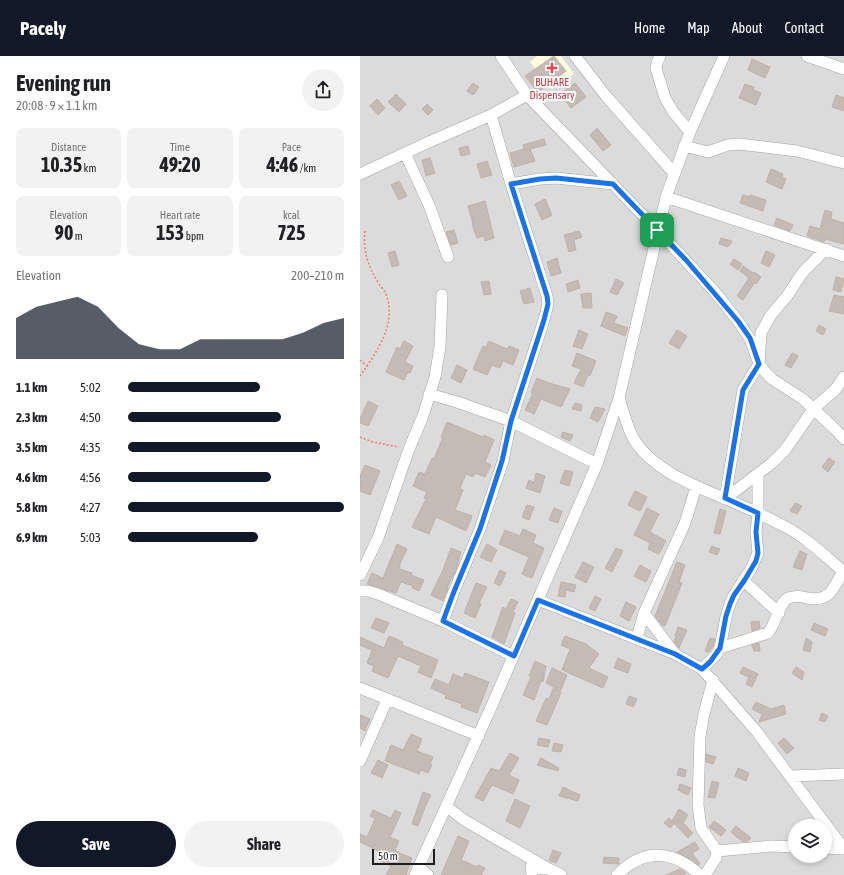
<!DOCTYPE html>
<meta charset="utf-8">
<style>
:root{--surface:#fff;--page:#f2f2f2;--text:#202124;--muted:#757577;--accent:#111827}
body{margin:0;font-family:"Asap Condensed",sans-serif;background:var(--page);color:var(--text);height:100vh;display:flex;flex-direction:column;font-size:15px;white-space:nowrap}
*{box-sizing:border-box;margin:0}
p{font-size:13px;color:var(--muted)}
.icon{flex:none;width:22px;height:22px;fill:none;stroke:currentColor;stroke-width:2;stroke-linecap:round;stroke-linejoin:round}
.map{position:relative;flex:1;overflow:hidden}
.sheet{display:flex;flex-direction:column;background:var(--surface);width:360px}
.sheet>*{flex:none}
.fabs{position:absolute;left:428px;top:763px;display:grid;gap:8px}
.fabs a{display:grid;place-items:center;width:44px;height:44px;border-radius:50%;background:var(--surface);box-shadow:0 2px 6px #0003;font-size:20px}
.scale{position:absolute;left:12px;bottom:10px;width:63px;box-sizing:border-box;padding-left:4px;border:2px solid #1e1e1e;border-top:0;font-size:11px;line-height:14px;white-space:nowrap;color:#1e1e1e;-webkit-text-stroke:3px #fff;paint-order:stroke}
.pin{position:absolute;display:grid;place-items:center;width:34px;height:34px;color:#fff;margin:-17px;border-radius:8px;box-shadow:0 2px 6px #0006}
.round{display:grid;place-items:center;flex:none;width:42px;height:42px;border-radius:21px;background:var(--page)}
.head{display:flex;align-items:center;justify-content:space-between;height:68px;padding:0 16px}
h1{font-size:22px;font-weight:700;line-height:30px}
.figures{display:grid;grid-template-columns:repeat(3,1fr);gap:6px;height:68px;padding:4px 16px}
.figures div{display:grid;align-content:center;border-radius:8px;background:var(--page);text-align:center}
.figures b{font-size:20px;font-weight:700}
.figures small{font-size:11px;font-weight:400}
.figures p{font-size:11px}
.chart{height:112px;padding:8px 16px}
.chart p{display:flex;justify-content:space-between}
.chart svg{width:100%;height:72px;margin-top:4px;fill:var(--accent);opacity:.7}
.cta{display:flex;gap:8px;margin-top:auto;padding:8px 16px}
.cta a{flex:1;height:46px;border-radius:24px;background:var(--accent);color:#fff;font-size:16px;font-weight:700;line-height:46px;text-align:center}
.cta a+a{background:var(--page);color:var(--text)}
ul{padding:0 16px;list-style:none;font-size:13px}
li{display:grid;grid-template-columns:64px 48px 1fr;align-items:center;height:30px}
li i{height:10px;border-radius:5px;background:var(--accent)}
header{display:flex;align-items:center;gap:24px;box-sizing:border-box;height:56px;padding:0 20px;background:var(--accent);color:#fff}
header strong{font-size:19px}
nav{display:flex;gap:22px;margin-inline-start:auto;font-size:14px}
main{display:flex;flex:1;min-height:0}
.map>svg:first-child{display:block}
</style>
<header>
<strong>Pacely</strong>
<nav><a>Home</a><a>Map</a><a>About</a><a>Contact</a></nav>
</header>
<main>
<section class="sheet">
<div class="head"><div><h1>Evening run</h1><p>20:08 · 9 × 1.1 km</p></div><a class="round"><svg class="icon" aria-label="share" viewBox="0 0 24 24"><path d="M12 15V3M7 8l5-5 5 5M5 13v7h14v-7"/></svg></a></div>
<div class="figures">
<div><p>Distance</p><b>10.35<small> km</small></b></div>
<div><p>Time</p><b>49:20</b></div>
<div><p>Pace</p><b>4:46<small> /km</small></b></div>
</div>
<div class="figures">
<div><p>Elevation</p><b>90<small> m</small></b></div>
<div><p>Heart rate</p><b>153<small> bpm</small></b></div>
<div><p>kcal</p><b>725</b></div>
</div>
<div class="chart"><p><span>Elevation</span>200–210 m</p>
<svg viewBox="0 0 160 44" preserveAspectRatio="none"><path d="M0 44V19L10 12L20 9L30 6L40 12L50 25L60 35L70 38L80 38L90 32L100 32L110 32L120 32L130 32L140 28L150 22L160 19V44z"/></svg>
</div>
<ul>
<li><b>1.1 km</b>5:02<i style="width:61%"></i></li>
<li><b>2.3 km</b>4:50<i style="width:71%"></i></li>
<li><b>3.5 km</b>4:35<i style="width:89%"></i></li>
<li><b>4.6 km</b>4:56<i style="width:66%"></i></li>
<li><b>5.8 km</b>4:27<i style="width:100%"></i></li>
<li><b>6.9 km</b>5:03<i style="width:60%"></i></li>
</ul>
<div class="cta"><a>Save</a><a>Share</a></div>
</section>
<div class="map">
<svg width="484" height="819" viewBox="0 0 484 819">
<rect width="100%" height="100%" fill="#efebe5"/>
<path fill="#dcdbdb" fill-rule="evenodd" d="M0 0H484V819H0ZM435 770H465V800H435Z"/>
<path fill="#fefddf" d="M177 0H201L214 18 192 33 170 6Z"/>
<path fill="#c4bbb4" stroke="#c0b1a7" d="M194 0 206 15 178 36 165 20Z
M392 3 410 11 405 22 388 14Z
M113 27 119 31 113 39 107 35Z
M215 27 226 41 211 52 200 38Z
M385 28 394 31 393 34 401 37 396 49 379 42Z
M36 38 46 48 39 56 28 46Z
M476 39 484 42V55L472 51Z
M17 43 25 52 18 59 10 50Z
M67 48 73 54 68 59 62 53Z
M237 72 251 89 243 95 230 79Z
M184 83 186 89 170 93 175 105 154 111 150 97 164 93 163 89Z
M108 90 110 98 101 100 99 92Z
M70 102 75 117 66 120 62 104Z
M127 105 132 119 121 122 117 108Z
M411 113 423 118 422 121 426 123 422 133 406 126Z
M39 125 47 140 39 144 31 129Z
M383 139 389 141 390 139 406 144 403 155 380 147Z
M185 143 192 159 182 164 175 148Z
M125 145 134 182 125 185 124 180 117 182 112 168H113L108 150Z
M465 154 472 156 471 163 484 167V188L465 183 464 186 447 180 450 170 460 173Z
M417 162 433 169 430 175 414 169Z
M94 174 98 187 91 189 86 176Z
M219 175 222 181 214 184 216 194 209 196 204 179Z
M361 182 372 185 368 191 359 188Z
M35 195 39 209 32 211 28 197Z
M406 195 415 199 409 211 401 207Z
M197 202 201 217 191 220 187 206Z
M374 203 382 208 378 214 370 208Z
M383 210 393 217 394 216 401 221 396 228 395 226 383 244 377 240 389 222 380 215Z
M476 221 484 223 481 236 473 234Z
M256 223 264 227 257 239 250 236Z
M218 224 220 232 208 236 206 228Z
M129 225 131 238 124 239 121 226Z
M170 232 174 246 164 248 160 235Z
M231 237 232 252H223L221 238Z
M474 239 484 241V258L469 255Z
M246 256 257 260 254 267 268 272 265 280 241 270Z
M459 269 466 273 463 279 456 275Z
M219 274 228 278 222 293 213 290Z
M317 274 327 280 319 293 309 287Z
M44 285 53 290 45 306 53 310 50 317 48 316 44 324 26 316 37 291 40 293Z
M129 285 147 293 149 290 159 294 153 309 143 305 140 312 132 309 127 319 113 313 123 290 126 291Z
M217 297 236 305 230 320 228 319 223 331 214 327 221 313 212 310Z
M432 297 438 300 431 312 425 309Z
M97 309 107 314 101 327 91 322Z
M177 322 189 327 210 333 201 351 181 343 174 358 165 354 173 337 171 336Z
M8 345 18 350 8 370 0 367V363Z
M215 347 222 349 221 355 212 353Z
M235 351 245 353 238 366 230 362Z
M87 366 123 381 124 379 134 384 125 406 131 409 125 421 115 417 113 421 106 418 100 432 103 434 95 454 112 460 106 475 76 461 69 478 52 471 66 443 64 442 67 436 53 430 59 416 65 418 72 402 74 403 83 381H81Z
M203 376 213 379 210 385 201 381Z
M469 402 475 406 468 416 462 411Z
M5 409 20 415 10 439 0 435V420Z
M205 414 213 416 209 430 200 427Z
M176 417 185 420 180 437 166 432 169 424 174 426Z
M275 435 287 441 280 455 268 449Z
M435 447 442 450 437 458 430 455Z
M167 449 174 451 169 464 162 461Z
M194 452 202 455 198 467 189 464Z
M287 452 299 458 290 476 306 485 299 498 288 493 290 487 274 479Z
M360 453 366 455 360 478 354 477Z
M163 473 176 479 173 487 184 492 172 522 162 518 169 501 139 488 145 474 160 480Z
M37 488 47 493 39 510H40L39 513 52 517 51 519 64 524 59 535 52 532 53 530 41 526 36 537 7 528 12 517 23 522Z
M127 488 137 494 131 506 120 501Z
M352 490 360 493 357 499 349 496Z
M91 492 101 496 96 514 87 532H88L83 545 71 539 83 514Z
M256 492 263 495 252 516 245 512Z
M440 495 447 498 442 514 433 511Z
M223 506 234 511 226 527 215 521Z
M317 506 325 509 319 526 322 527 305 570 302 569 295 560Z
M280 509 291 515 286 526 274 520Z
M140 514 146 517 140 530 134 527Z
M201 526 216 529 214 536 206 534 205 541 198 540Z
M116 527 127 531 119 547 121 548 115 562 104 557Z
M235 540 241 543 235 555 229 552Z
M151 543 158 546 153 556 155 557 144 588 132 581 143 551 146 553Z
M266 546 276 551 269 565 260 560Z
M16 562 29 567 24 577 11 572Z
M399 565 400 572 392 575 391 566Z
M454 567 468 573 465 580 451 574Z
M318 571 327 574 319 592 314 585 316 581 315 580Z
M29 580 43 586 42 589 78 604 71 622 58 616 61 610 38 600 28 622 12 615 14 610 7 607 12 594 0 589V581L24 592Z
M205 580 226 588 239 598 229 612 248 621 243 632 202 614 210 593 201 589Z
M350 582 355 583 353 590 349 596 345 595Z
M446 582 452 586 450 596 443 594Z
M399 587 400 595H394L393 591H392V589Z
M258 602 271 608 268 617 254 612Z
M175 605 186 610 183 626 181 625 174 644 163 639 171 621 169 620Z
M383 611 398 618 392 631 386 628 389 621 380 617Z
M436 611 444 616 442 624 432 617Z
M192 612 207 619 200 636 201 637 187 669 176 665 186 642 189 643 194 631 186 627Z
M105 617 129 626 117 657 101 651 102 648 85 642 86 639 71 632 75 623 89 629 93 618 103 622Z
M269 640 277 643 273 651 266 648Z
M396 646 411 653 424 649 426 658 399 666 402 658 392 653Z
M462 657 468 660 465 666 459 664Z
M0 659 10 663 5 675 0 672Z
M51 678 62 683 57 695 73 701 70 708 72 709 68 717 61 714 59 718 57 717 25 705 31 689 43 694Z
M179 682 190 684 188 691 177 689Z
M424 682 434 692 427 698 418 687Z
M194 687 203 689 201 696 192 695Z
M150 697 159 702 149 719 159 724 153 738 132 729 123 745 115 741 131 712 139 715Z
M346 698 356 701 353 708 346 706Z
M181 702 199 712 198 715 177 709Z
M18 704 28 709 22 722 11 717Z
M319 712 326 714 325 721 317 719Z
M378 712 389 717 386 725 375 720Z
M352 725 359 727 355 742 348 741Z
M320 728 331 732 328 739 318 734Z
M203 731 220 739 218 745 199 740Z
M63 736 71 739 65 751 58 770 52 768Z
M155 743 170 750 160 772 146 765Z
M319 753 328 759 323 767 333 777 328 782 312 765Z
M13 754 31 762 35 754 41 757 30 781 39 785 35 794 39 796V797L52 802 46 819H26L31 810 19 804 22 797 0 786V778L7 781 15 763 10 760Z
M309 762 314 768 310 772 304 767Z
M354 765 366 774 361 780 349 771Z
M376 770 391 782 388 785 383 786 371 776Z
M98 780 109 785 101 804 117 811 118 809 125 812 121 819H81Z
M335 786 339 793 332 797 340 808 338 809 317 796Z
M193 794 201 797 196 807 189 804Z
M244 801 259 802V808L243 807Z
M320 813 326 817 323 819H306Z"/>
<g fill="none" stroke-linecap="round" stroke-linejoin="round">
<g stroke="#a5a5a5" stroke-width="12">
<path id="minor" d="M141 0 167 39 297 174 354 235 378 265 390 283 399 308 406 317 412 323 443 343 477 375 484 383
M215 0 246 40 314 117
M300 0 297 7 296 12 305 42 314 57 330 76
M447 0 484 13
M324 90 348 96 368 89 379 88 437 95 484 107
M45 97 69 149 88 201
M0 118 69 86 131 59 167 39
M151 128 180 123 196 122 253 128
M306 141 484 200
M69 338 97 346 151 365 237 408
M259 342C264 356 267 374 276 387 297 416 334 429 366 443 385 451 405 460 424 470 447 482 465 500 484 516
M365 443 383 334 399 308 401 277 411 259 427 240 443 216 466 193
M365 443 412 407 425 394 454 352 475 334 484 321
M0 519 18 482 49 393 63 360 75 321 80 291 82 239
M384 525 419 557
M0 535H8L18 538 83 565 153 600
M178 544 315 598 342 613 397 676 484 793
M83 565 93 538 120 473 143 405 151 365 184 264 188 248 187 240 151 128 131 59
M277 582 284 557
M360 592 408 577C416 568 419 547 428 542 434 540 441 540 447 542 470 546 473 533 483 515
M315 598 284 557 325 467 336 431
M342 613 356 599 360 592 366 561 370 548 374 539 391 513 398 497 396 476 398 457V419
M0 632 119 680
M0 705 27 644
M431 720 484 718
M86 750 104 764 189 813 201 819
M465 792 484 793
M357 795 412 790 435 791
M59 811 68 819
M55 819 129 656 237 408 259 342 306 141 330 76 364 0
M172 819 171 811 184 813
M257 819C284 792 312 793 340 819
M345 819 356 802 357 795 341 772 338 749 340 680 344 658 353 624"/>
</g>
<path stroke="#f6776e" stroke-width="1.5" stroke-dasharray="2 2" stroke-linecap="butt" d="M0 304 7 310
M0 320C16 297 36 270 27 241 26 236 22 232 19 228 7 208 3 196 5 173
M0 381 13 386 39 391"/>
<use href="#minor" stroke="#fff" stroke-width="11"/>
</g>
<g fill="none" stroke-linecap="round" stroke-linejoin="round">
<g stroke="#fff" stroke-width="8">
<path id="route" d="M196 122 253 128 326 204 378 265 390 282 399 308 383 334 365 442 398 457 396 476 398 497 396 505 384 525 374 539 370 548 366 560 360 592 350 606 342 613 315 598 178 544 154 600 83 565 93 538 120 473 142 405 151 365 184 264 188 248 187 240 151 128 180 123Z"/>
</g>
<use href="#route" stroke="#1a73e8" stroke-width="5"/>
</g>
<path fill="#e0444e" stroke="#fff" stroke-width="1.5" d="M190 6h4v4h4v4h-4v4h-4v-4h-4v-4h4z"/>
<g text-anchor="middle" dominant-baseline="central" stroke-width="4" stroke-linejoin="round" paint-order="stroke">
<g font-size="11" fill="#be3a42" stroke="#fff">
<text x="192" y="26">BUHARE<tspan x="192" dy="13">Dispensary</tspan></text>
</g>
</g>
</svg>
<div class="fabs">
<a><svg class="icon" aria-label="layers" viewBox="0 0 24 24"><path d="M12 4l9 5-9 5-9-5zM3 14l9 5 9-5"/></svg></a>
</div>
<div class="scale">50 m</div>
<div class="pin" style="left:297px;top:174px;background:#1e9e55"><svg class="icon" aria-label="arrive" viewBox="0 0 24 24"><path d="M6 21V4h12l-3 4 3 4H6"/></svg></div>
</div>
</main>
